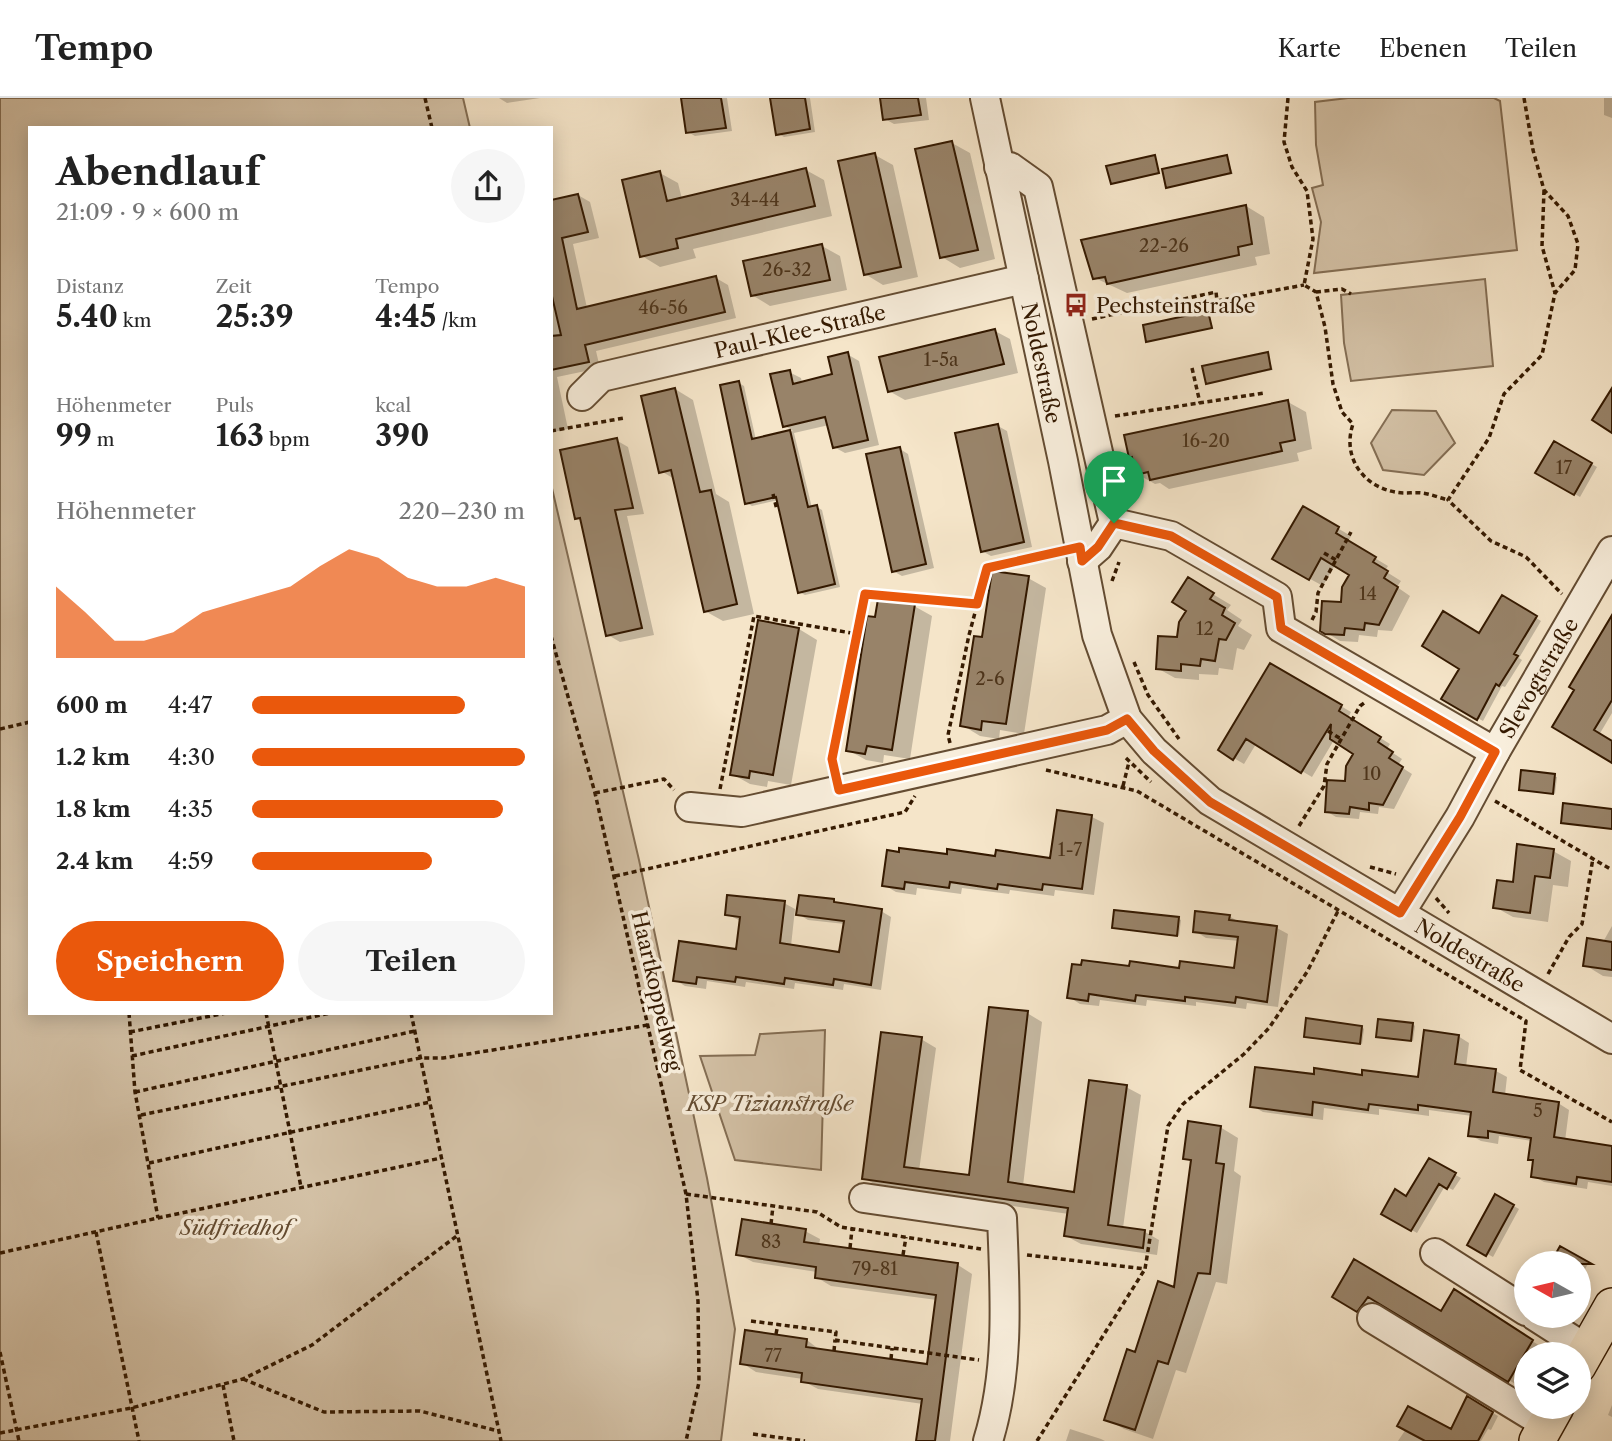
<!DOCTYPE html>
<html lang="de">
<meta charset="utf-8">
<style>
:root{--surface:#fff;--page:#f6f6f6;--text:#222;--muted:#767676;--line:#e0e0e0;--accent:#ea580c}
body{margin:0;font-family:"Libre Caslon Text",serif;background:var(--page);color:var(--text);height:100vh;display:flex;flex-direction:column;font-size:26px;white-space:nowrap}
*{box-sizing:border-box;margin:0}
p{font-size:23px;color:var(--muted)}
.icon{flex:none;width:38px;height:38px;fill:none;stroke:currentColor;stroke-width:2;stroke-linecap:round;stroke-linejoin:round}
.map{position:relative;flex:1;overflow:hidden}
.sheet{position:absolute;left:28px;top:28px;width:525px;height:889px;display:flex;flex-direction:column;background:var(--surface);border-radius:0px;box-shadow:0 4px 18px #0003}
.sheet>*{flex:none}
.needle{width:46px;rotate:278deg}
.tools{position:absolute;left:1514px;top:1153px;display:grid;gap:14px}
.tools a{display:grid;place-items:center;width:77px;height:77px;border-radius:50%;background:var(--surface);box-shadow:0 4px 18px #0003;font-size:35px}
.pin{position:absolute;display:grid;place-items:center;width:60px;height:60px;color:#fff;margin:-72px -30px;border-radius:50% 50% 50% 0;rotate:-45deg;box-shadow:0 0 7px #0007}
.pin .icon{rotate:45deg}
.round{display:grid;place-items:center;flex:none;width:74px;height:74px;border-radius:37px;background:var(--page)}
.overview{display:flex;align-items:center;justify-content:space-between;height:119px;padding:0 28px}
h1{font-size:38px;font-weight:700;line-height:52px}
.metrics{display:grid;grid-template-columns:repeat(3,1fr);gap:10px;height:119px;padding:7px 28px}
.metrics div{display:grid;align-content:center}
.metrics b{font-size:30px;font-weight:700}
.metrics small{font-size:19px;font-weight:400}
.metrics p{font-size:19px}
.chart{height:196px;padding:14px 28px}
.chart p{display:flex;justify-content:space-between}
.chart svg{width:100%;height:126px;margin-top:7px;fill:var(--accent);opacity:.7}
.cta{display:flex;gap:14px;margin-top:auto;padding:14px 28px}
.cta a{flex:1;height:80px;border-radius:42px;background:var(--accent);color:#fff;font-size:28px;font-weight:700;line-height:80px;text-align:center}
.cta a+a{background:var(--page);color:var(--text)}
ul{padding:0 28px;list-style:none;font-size:23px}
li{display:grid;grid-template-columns:112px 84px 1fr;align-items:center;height:52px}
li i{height:18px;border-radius:9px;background:var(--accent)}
header{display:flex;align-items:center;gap:42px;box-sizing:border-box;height:98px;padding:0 35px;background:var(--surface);border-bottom:2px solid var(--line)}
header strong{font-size:33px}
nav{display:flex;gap:38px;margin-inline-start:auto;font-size:24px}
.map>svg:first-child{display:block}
</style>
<header>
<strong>Tempo</strong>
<nav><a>Karte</a><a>Ebenen</a><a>Teilen</a></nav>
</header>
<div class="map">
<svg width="1612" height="1343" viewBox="0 0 1612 1343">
<rect width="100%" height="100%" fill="#f5e5c9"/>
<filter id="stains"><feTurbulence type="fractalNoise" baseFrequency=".00286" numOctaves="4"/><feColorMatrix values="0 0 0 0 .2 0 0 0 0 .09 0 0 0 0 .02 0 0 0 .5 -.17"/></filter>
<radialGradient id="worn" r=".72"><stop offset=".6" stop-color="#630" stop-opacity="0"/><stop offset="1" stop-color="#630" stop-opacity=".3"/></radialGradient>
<path fill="#d4c2a7" stroke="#846e54" stroke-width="2" d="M0 0H463L470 30H30V915H551V386L639 762 707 1080 735 1231 721 1343H0Z
M1348 0H1494L1500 3 1517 152 1314 175 1321 124 1312 90 1323 87 1316 47 1315 4Z
M1485 181 1493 268 1351 283 1344 245 1341 197Z
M1392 312 1436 313 1455 345 1424 377 1383 372 1371 345Z
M825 932 821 1072 735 1062 700 958 755 957 760 936Z"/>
<path fill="#0003" d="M499 0H540L507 5Z
M684 0H727L732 33 695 38 688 34Z
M772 0H810L815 34 784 39 777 35Z
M882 0H926L929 22 894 26 885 21Z
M1604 0H1612V20L1604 17Z
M952 45 970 55 995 161 960 170 942 159Z
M875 57 893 67 918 179 883 187 865 176Z
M1154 59 1160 76 1112 85Z
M1227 59 1233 76 1168 89Z
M806 72 824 82 832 118 693 151 696 160 660 169 642 158 660 75 678 85 682 101Z
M578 97 590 104 599 140 573 146 587 210 716 180 728 187 736 220 596 253 600 270 557 279 568 331 553 334 551 104Z
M1246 108 1264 119 1270 156 1255 159 1257 167 1127 195 1095 180Z
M822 148 840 158 847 192 770 208 752 197Z
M1208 214 1213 230 1148 243Z
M995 233 1010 241 1018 275 905 302 889 293Z
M1267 255 1273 272 1208 285Z
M847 256 859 263 879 347 845 355 834 349 829 327 794 335 812 410 817 409 822 412 840 489 805 497 799 494 778 402 752 408 747 405 739 285 744 288 756 342 793 333 785 328 789 274 801 280 802 285 834 278Z
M675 291 693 302 716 396 729 404 754 516 723 523 705 513 676 382 661 373Z
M1288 304 1306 314 1312 351 1297 355 1299 363 1169 391 1160 385 1155 386 1137 376 1134 361 1130 359Z
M998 328 1007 333 1032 449 991 458 982 453Z
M616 342 628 349 644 416 627 418 654 537 620 544 608 537 583 423 577 420Z
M1554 345 1597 369 1580 399 1537 374Z
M900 351 908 356 934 470 902 478 893 473Z
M1303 410 1351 438 1348 444 1388 468 1385 473 1401 483 1397 489 1410 498 1392 533 1378 532 1377 539 1359 537 1358 544 1340 543 1322 532 1342 506 1351 477 1335 467 1323 488 1274 461Z
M1028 480 1046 490 1024 636 1000 632 999 641 980 638 962 627 984 541Z
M1206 492 1231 507 1227 512 1242 522 1238 528 1252 537 1244 552 1237 550 1233 572 1219 570 1218 577 1199 576V582L1175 580 1157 570 1179 541Z
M1503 499 1541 523 1519 560 1522 562 1505 589 1502 588 1483 623 1443 601Z
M914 508 932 518 910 661 884 657 883 665 866 662 848 652 877 521Z
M1612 529V615L1599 637 1612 645V663L1554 629Z
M799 531 817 542 791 687 768 683 767 689 750 686 732 676Z
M1271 567 1351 614 1348 620 1390 646 1387 651 1402 661 1398 667 1412 676 1394 711 1379 709 1378 716 1360 714 1359 721 1336 719 1326 713 1347 685 1355 656 1334 642 1312 679 1256 646 1244 666 1220 652Z
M1523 674 1557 679 1555 696 1523 692Z
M1058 714 1092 719 1104 725 1094 797 1055 792 1054 798 1010 792 1009 796 962 790 961 796 917 790 916 797 896 794 884 787 948 758 1052 762Z
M1553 753 1571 763 1568 789 1553 787 1548 824 1513 819 1495 809 1514 786Z
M833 803 841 807 881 813 891 819 881 892 844 886 843 892 795 885 794 891 746 884 745 889 707 883 706 891 685 888 675 882 737 853 741 823 726 816 784 805 795 811 791 848 841 856 845 826 808 822 798 816Z
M1229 818 1241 825 1277 830 1288 836 1278 909 1247 905 1246 911 1196 904V908L1147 902 1146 908 1100 902 1099 908 1080 906 1069 899 1130 870 1236 872 1240 843 1206 840 1195 833Z
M1179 821 1181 822 1179 838 1114 829Z
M1612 828V879L1603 878 1585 867 1603 844Z
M1027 915 1042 924 1023 1088 1075 1096 1126 989 1141 997 1123 1130 1145 1134 1159 1142 1157 1157 1081 1146 1066 1138 1069 1116 879 1089 864 1080 921 941 936 950 919 1073 971 1079Z
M1308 922 1362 929 1364 931 1362 946 1308 939Z
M1413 926 1415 928 1413 943 1380 939Z
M1458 938 1469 945 1466 969 1496 973 1507 979 1505 997 1558 1005 1569 1012 1565 1043 1612 1050V1088L1588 1084 1587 1091 1544 1084 1533 1078 1535 1065 1530 1062 1532 1043 1499 1038 1498 1046 1481 1043 1470 1037 1472 1018 1429 1012V1018L1379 1011V1017L1324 1010 1323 1022 1263 1014 1252 1008 1315 978 1419 981Z
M1220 1029 1238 1040 1234 1073 1241 1078 1227 1186 1216 1184 1186 1275 1176 1272 1153 1341 1124 1331 1106 1321 1136 1256 1176 1191 1192 1064 1185 1060Z
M1430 1063 1461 1080 1453 1092 1445 1088 1417 1135 1383 1115 1406 1100Z
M1496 1098 1519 1111 1493 1159 1469 1146Z
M805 1133 820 1141 819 1148 958 1167 972 1176 950 1343H918L923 1306 818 1291 803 1283V1281L756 1274 742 1265 807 1242 821 1253 929 1268 937 1202 831 1188 816 1179 817 1174 753 1164 738 1156Z
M1354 1163 1442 1215 1462 1198 1540 1248 1535 1256H1526V1271L1517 1287 1376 1202 1365 1217 1334 1198Z
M1578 1166H1588L1578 1183Z
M1468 1300 1498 1318 1491 1332 1488 1331 1481 1343H1398L1406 1331 1452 1333Z
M1612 1307V1319L1608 1317Z
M1070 1331 1101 1341 1105 1343H1066Z"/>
<path fill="#988369" stroke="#341900" stroke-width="2" d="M681 0H721L726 30 686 35Z
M770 0H805L810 31 776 37Z
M880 0H918L921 17 883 22Z
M952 43 978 152 940 160 915 51Z
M875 55 901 169 864 177 838 63Z
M1155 57 1159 75 1111 86 1106 68Z
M1227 57 1231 75 1166 90 1162 71Z
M806 70 815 108 676 141 678 150 640 159 622 82 660 73 667 103Z
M578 96 588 134 562 140 577 211 716 178 725 214 585 247 589 264 551 272V238L561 237 551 194V102Z
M1246 107 1252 146 1238 149 1239 157 1107 186 1105 179 1093 181 1081 142Z
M822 146 830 182 751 198 743 163Z
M1208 213 1212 230 1146 244 1143 227Z
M995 231 1004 266 888 294 879 259Z
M848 254 868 342 833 350 825 319 783 329 770 276 790 272 793 286 832 276 828 259Z
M1268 254 1271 271 1206 286 1202 268Z
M739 283 752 341 790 332 808 409 817 407 835 486 798 495 776 399 745 406 720 287Z
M675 290 700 394 711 392 737 506 704 514 671 372 659 375 641 298Z
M1612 290V335L1592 322Z
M1288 302 1295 342 1280 345 1282 353 1150 382 1148 374 1136 377 1132 359 1129 360 1124 337Z
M998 326 1024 444 981 454 955 335Z
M617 340 633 410 615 412 642 530 606 538 580 420 575 421 560 352Z
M1554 343 1592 365 1574 397 1535 375Z
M900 349 926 466 892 474 866 356Z
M1303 408 1339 429 1336 435 1376 459 1373 464 1388 473 1384 480 1398 489 1379 527 1365 525 1364 532 1345 530 1344 537 1325 536 1320 533 1322 503 1341 504 1342 489 1349 477 1321 460 1309 482 1272 461Z
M992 473 1029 478 1006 626 982 623 981 632 960 628 974 538 982 539Z
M1188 479 1214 495 1210 501 1225 510 1222 517 1235 525 1226 542 1219 541 1215 563 1201 561 1200 568 1181 566V573L1156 571 1158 538 1177 539 1179 524 1186 513 1172 504Z
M1502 497 1537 518 1514 556 1518 558 1499 588 1496 586 1477 622 1441 601 1459 571 1422 548 1443 513 1479 535Z
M878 501 915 506 892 652 867 648 865 656 846 653 867 518 875 519Z
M1612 517V602L1594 632 1612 643V665L1552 629 1574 592 1569 589Z
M758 522 799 530 773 677 750 673 749 680 730 677Z
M1270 565 1342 607 1339 613 1381 639 1378 644 1393 654 1389 660 1403 669 1383 707 1369 705V712L1350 709 1349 716 1325 714 1327 682 1345 683 1346 668 1353 656 1330 641 1331 626 1301 675 1246 641 1233 662 1218 652Z
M1521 672 1555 676 1553 696 1519 692Z
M1563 705 1612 711V731L1561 725Z
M1057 712 1092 717 1082 791 1043 786 1042 792 998 786 997 791 950 784 949 790 905 784 904 791 882 788 887 752 899 754V750L947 756V751L995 758 996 752 1050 760Z
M1517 746 1554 751 1550 780 1535 778 1530 815 1493 810 1497 782 1513 784Z
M727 797 785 803 780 845 839 854 844 823 796 817 799 797 834 801V804L882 811 871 887 834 881 833 887 785 880 784 886 736 879 735 884 697 879 696 886 673 883 679 843 736 851 740 819 725 817Z
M1114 812 1179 819 1177 838 1112 830Z
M1195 813 1230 817 1229 822 1277 828 1267 904 1236 899 1235 905 1185 899V903L1136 897 1135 903 1089 896 1088 903 1067 900 1072 866 1081 867 1082 862 1129 868 1130 863 1179 870 1180 863 1234 870 1238 839 1193 834Z
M1587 840 1612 844V872L1583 868Z
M989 909 1028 913 1008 1084 1074 1094 1089 982 1127 987 1108 1127 1145 1132 1143 1150 1064 1138 1068 1110 862 1081 881 934 922 939 904 1069 969 1077Z
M1306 920 1362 928 1360 946 1304 939Z
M1378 921 1413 925 1411 943 1376 939Z
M1424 932 1459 937 1455 966 1496 971 1493 994 1559 1004 1554 1039 1612 1048V1084L1577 1079 1576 1086 1531 1079 1533 1062H1528L1531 1040 1488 1033V1040L1468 1038 1471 1014 1418 1007V1012L1369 1006 1368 1012 1313 1004 1312 1017 1250 1009 1255 969 1314 976V970L1362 977V972L1418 979Z
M1188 1023 1221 1028 1216 1065 1224 1066 1210 1176 1198 1175 1168 1266 1158 1263 1135 1332 1104 1322 1127 1251 1135 1254 1158 1183 1174 1189 1191 1062 1183 1061Z
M1429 1060 1456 1075 1447 1091 1439 1086 1411 1133 1381 1116 1395 1091 1406 1098Z
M1495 1096 1514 1107 1486 1158 1467 1147Z
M742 1121 806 1131 804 1144 958 1165 935 1343H916L922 1301 801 1284 802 1275 740 1266 745 1232 807 1241 806 1249 927 1266 936 1197 815 1180 816 1169 736 1157Z
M1560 1148 1592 1166H1550Z
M1354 1161 1441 1213 1454 1191 1533 1242 1508 1284 1368 1199 1357 1214 1332 1199Z
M1467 1298 1493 1314 1478 1343H1425L1397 1328 1408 1308 1451 1331Z"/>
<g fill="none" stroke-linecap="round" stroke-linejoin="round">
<g stroke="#644c32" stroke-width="32">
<g id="minor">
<path id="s1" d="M985 0 1063 363 1097 537 1127 621 1154 653 1210 703 1612 941"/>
<path d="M999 69H1010L1038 89 1114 425 1098 449 1082 463"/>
<path id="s2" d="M582 298 601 279 1024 181"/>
<path d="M1114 425 1171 438 1277 499 1281 530 1495 654"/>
<path d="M690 709 742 714 1107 632 1127 621"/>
<path id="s3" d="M1400 815 1460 719 1495 654 1612 453"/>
<path d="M864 1100 1002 1120C1005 1194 1010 1272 988 1343"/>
<path d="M1435 1155 1526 1213"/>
<path d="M1535 1218 1588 1252"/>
<path d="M1372 1220 1547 1327"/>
</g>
</g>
<g stroke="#341900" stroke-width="38">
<path id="major" d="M1578 1268 1612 1208
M1537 1343 1556 1309"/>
</g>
<path stroke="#341900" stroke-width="3.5" stroke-dasharray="5 3.5" stroke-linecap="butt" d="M425 0 432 30
M1288 0 1284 44 1292 69 1307 93 1313 141 1304 187 1316 194 1325 229 1333 286 1342 314 1353 326C1342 358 1362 388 1395 394 1404 396 1413 394 1422 395 1431 396 1440 400 1448 402
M1524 0 1533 52 1544 92 1568 118 1578 146 1575 172 1555 195 1542 257 1504 296 1489 340 1448 402 1491 443 1526 459 1562 496
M1544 92 1542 148 1555 195
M1316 194 1342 191 1351 196
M1092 221 1216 194 1217 203 1304 187
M1192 270 1200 305
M1115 318 1264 295
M551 333 624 320
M773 396 777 412
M1324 455 1336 462
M1112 483 1119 464
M1312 522 1316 514 1318 495 1351 434
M551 538 595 695 686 1096 698 1203 699 1284 686 1343
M1134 564 1148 597 1179 641
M0 631 30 624
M1328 633 1341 641
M950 645 948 637 969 537 987 470 1057 454
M1126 660 1151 684
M834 669 832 661 865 496 977 506
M1046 672 1137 693 1526 923 1520 972 1612 1024
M1123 688 1129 664
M720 691 754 518 857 536
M595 695 664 681 674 692
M1495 703 1612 772
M1299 728 1324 688 1327 666 1360 608 1364 605
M1370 769 1396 776
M615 778 905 714 915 698
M1436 800 1449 815
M1548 876 1569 839 1582 826 1593 760
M129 915 135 994 158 1120
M266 915 301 1089
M411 915 501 1343
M130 934 226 915
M132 958 330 915
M135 994 415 933
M141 1017 420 960H443L648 927
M149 1065 430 1004
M686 1096 817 1114 841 1129 981 1151
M771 1126 773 1108
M96 1134 139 1343
M850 1150 852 1131
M0 1155 158 1120 441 1060
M903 1157 906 1139
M1027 1157 1145 1171 1168 1028 1183 1006 1244 956 1269 930 1307 874 1338 813
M751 1223 836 1234 835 1242 979 1262
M776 1236 778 1226
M834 1253 835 1242
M0 1254 19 1343
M891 1261 892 1250
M243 1281 324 1314 420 1313 498 1333
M223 1287 234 1343
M0 1335 131 1310 243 1281 312 1247 458 1137
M753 1336 805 1343
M1037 1343 1145 1171"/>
<use href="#minor" stroke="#f8eedc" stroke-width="28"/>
<use href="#major" stroke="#f5e5c9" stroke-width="35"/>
</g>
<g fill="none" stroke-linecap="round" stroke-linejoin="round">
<g stroke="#fff" stroke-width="14">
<path id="route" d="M1114 425 1171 438 1277 499 1281 530 1495 654 1460 719 1400 815 1210 704 1154 653 1127 621 1107 632 839 692 832 661 865 496 977 506 987 470 1080 449 1082 463 1098 449Z"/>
</g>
<use href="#route" stroke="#ea580c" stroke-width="9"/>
</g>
<defs>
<g id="bus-bare" transform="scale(1.89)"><path d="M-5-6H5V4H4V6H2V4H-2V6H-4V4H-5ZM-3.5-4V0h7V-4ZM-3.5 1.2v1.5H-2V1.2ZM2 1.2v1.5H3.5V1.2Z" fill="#8f2418" stroke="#f8eedc" stroke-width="2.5" paint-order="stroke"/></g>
</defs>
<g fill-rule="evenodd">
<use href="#bus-bare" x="1076" y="207"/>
</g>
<g text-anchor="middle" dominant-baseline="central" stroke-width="7" stroke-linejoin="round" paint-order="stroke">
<g font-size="18" fill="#4d341a">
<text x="755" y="102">34-44</text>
<text x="1164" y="148">22-26</text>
<text x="787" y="172">26-32</text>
<text x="663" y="210">46-56</text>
<text x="941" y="262">1-5a</text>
<text x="1206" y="343">16-20</text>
<text x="1564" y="370">17</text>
<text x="1368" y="496">14</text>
<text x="1205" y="531">12</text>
<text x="990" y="581">2-6</text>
<text x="1372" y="676">10</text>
<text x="1070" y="752">1-7</text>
<text x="1538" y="1013">5</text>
<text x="771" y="1144">83</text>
<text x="875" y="1171">79-81</text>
<text x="773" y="1258">77</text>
</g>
<g font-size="21" fill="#341900" stroke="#f8eedc" text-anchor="start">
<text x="1096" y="207">Pechsteinstraße</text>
</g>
<g font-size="21" fill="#341900" stroke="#f8eedc">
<text stroke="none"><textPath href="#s2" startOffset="231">Paul-Klee-Straße</textPath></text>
<text stroke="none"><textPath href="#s1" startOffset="271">Noldestraße</textPath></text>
<text stroke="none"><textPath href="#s3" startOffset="273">Slevogtstraße</textPath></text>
<text stroke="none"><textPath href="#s1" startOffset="1057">Noldestraße</textPath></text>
<text transform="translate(657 893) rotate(77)">Haartkoppelweg</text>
</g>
<g font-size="21" font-style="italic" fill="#644c32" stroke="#f8eedc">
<text x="770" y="1005">KSP Tizianstraße</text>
<text x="235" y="1129">Südfriedhof</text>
</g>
</g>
<rect width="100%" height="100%" filter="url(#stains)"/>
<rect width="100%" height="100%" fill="url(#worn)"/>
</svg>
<div class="tools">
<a><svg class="needle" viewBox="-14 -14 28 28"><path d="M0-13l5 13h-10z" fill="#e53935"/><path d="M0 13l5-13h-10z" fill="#767676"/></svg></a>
<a><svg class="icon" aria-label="layers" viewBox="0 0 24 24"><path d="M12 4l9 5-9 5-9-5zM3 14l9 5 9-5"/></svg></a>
</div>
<div class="pin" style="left:1114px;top:425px;background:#1e9e55"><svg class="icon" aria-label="arrive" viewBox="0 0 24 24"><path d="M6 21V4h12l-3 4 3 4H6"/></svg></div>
<section class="sheet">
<div class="overview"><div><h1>Abendlauf</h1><p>21:09 · 9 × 600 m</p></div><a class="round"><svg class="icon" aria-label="share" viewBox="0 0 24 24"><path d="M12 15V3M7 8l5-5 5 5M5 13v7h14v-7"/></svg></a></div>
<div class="metrics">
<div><p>Distanz</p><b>5.40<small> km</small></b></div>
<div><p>Zeit</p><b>25:39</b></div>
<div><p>Tempo</p><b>4:45<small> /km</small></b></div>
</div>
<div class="metrics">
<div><p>Höhenmeter</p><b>99<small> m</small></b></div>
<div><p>Puls</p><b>163<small> bpm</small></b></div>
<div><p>kcal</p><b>390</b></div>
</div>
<div class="chart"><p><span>Höhenmeter</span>220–230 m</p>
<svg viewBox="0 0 160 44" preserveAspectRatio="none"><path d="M0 44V19L10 28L20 38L30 38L40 35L50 28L60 25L70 22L80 19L90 12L100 6L110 9L120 16L130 19L140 19L150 16L160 19V44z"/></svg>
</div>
<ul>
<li><b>600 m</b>4:47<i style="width:78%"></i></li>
<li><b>1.2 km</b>4:30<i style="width:100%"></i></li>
<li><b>1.8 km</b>4:35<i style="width:92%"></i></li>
<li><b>2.4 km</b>4:59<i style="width:66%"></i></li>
</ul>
<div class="cta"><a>Speichern</a><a>Teilen</a></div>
</section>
</div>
